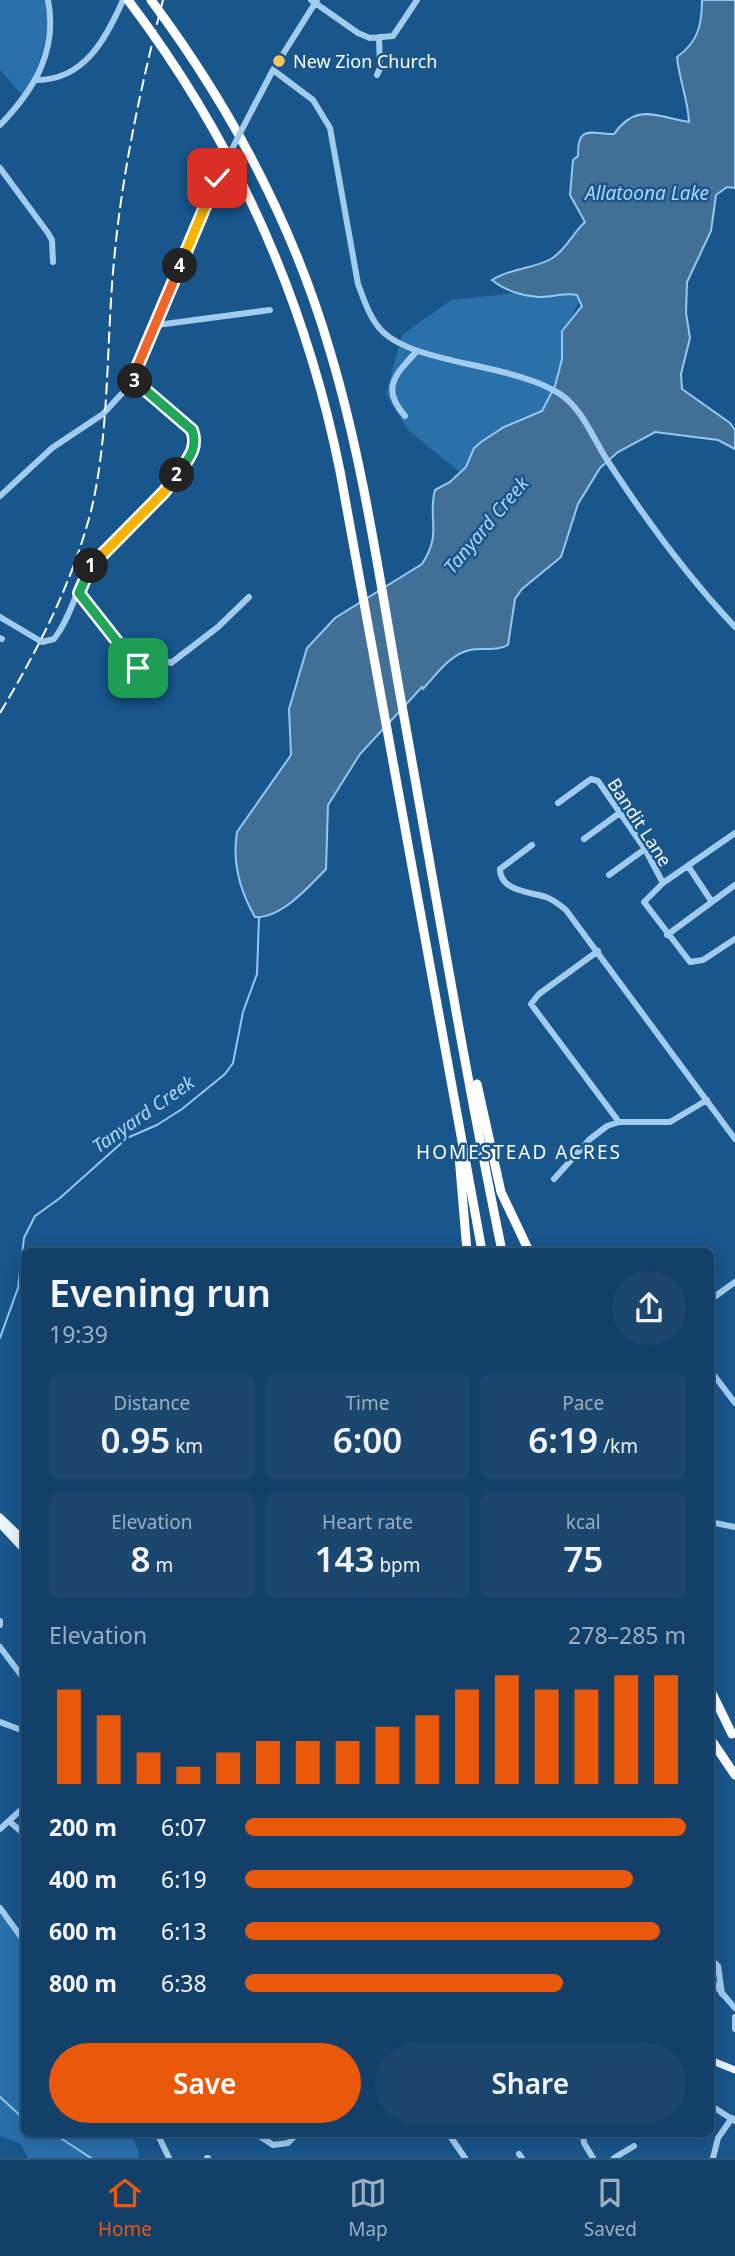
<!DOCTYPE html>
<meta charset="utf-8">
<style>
:root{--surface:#124069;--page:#1b476f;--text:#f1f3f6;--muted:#9cafc0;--line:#31597d;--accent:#ea580c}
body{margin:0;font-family:"Noto Sans",sans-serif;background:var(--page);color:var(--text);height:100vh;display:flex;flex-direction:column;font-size:26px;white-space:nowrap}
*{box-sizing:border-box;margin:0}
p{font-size:23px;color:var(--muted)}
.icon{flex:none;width:38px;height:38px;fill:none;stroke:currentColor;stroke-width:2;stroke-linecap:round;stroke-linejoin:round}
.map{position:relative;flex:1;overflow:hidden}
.drawer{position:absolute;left:21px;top:1248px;width:693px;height:889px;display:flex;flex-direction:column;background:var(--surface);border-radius:10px;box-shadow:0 4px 18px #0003,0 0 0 2px var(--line)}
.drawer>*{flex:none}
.pin{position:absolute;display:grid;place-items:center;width:60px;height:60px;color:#fff;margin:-30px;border-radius:14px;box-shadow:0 4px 10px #0006}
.km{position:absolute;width:35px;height:35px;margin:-18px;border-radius:50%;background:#222;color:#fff;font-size:19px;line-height:35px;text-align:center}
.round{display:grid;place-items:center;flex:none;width:74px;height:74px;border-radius:37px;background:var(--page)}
.summary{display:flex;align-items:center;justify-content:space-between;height:119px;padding:0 28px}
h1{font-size:38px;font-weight:600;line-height:52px}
.metrics{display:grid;grid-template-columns:repeat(3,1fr);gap:10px;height:119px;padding:7px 28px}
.metrics div{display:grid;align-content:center;border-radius:10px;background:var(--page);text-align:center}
.metrics b{font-size:35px;font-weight:600}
.metrics small{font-size:19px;font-weight:400}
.metrics p{font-size:19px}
.chart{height:196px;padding:14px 28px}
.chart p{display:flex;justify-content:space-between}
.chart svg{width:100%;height:126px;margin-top:7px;stroke:var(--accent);stroke-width:6}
.primary-button{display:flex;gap:14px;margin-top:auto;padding:14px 28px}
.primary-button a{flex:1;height:80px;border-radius:42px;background:var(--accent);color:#fff;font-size:28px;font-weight:600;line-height:80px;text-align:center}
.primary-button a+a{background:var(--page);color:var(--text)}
ul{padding:0 28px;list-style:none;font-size:23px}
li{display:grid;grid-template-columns:112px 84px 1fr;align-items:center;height:52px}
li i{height:18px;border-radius:9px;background:var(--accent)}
.tab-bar{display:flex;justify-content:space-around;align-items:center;height:98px;border-top:2px solid var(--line);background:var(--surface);font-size:19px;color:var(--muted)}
.tab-bar a{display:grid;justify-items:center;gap:4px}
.tab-bar .selected{color:var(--accent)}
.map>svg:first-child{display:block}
</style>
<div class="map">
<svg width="735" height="2158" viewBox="0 0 735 2158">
<rect width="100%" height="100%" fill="#18568c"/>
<path fill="#2a70ab" d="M0 0H46C51 38 40 64 23 96L0 70Z
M568 290 583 295 565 328 560 380 550 410 462 474 408 430 386 394 402 335 451 300 516 293 539 296Z
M0 1914 24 1942V2133H132L140 2158H28L21 2144 0 2136Z"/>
<path fill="#426f96" stroke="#95c8f1" stroke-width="2" d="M702 0H735V188L727 187 716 195 711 231 687 282 686 313 690 338 681 374 682 389 730 423 735 430V449L718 440 655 432 618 452 600 468 578 504 561 557 522 589 515 599 508 645C496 652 483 647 470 650 450 654 436 675 423 689L422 687 360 754 328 805 326 869C309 887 280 919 255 917 240 891 232 862 237 832L291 755 289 709 307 648 335 618 422 564C443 532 427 519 435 490L450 482 466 467 474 448 481 442 504 427 542 411 555 386 562 359V331L582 306 577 295C563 292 552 298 538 297 522 296 504 290 492 280 510 268 533 269 551 259 566 250 572 234 585 222L570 195 573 160 578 156C577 124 592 134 614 134 637 102 657 117 689 122 688 99 679 79 677 57 698 42 702 25 702 0Z"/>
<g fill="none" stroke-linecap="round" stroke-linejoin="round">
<path stroke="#95c8f1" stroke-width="2" d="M0 1338 18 1288 24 1238 35 1216 60 1198 127 1138 157 1125 182 1109 225 1074 233 1063 243 1012 257 974 259 917
M0 2097 24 2119
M53 2133 91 2158"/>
<path stroke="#a2ccee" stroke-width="6" d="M311 0 358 33 370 38 393 36 417 0
M273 70 313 100 330 128 358 284C364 300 370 319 382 331 416 365 513 363 560 394 583 409 594 441 609 463 646 520 689 578 735 627
M377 75 380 68 379 37
M37 80C84 80 106 39 123 0
M252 110 273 70 317 0
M0 125C34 90 58 51 48 0
M0 168 48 233 52 240 53 262
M157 325 270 310
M405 416C380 388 396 374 417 351
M0 496 52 448 103 414 126 389 157 325 217 178
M79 593 138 668 160 658 171 663 218 627 249 597
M0 617 42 642 54 639C72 616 76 586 93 563 116 531 207 473 192 430L132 379
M0 638 2 639
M558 803 591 779 598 781 645 849 663 883
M735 833 663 883 644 902 690 962 703 960 735 939
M584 839 621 812
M532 845 500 869C500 891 530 892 546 897 554 900 560 905 566 910L735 1139
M688 866 712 902
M609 875 645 849
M667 935 735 885
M598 951 539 994 531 1004 619 1122
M554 1179 590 1139 607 1126 619 1122H670L707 1100
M619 1250 620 1251
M710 1300 735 1282
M710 1370 735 1403
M710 1375 712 1396
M710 1522 735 1527
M0 1621V1625
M0 1647 24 1679
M0 1722 24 1731
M10 1822 24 1834
M0 1829 24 1807
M0 1908 24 1941
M710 1958 718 1966 722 1994
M710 1979 735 2008
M735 2017V2029
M710 2105 735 2121
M157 2133 169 2158
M255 2133 273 2145 288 2143 298 2133
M448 2133 465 2158
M583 2133 584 2143 593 2158
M519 2154 522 2158
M207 2158H208
M614 2158 634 2146
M713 2158 718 2138 732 2118"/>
<path stroke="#eaf4ff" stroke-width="7" d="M0 1517 24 1540
M0 1524 24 1550
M710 2060 735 2070"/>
<path stroke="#fff" stroke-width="9" d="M128 0C235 141 305 298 340 471L482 1251
M151 0C230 106 293 224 330 351 364 464 380 583 401 700 434 883 464 1068 502 1251
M477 1084 501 1192 529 1251
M459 1156 467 1251
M710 1689 732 1734
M710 1738 735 1775"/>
<path stroke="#fff" stroke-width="2" stroke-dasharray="12 5" stroke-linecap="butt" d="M0 713C38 649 70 588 90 515 110 437 106 343 114 261 122 172 141 86 163 0"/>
<path stroke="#a2ccee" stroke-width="6" d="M217 178 252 110"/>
</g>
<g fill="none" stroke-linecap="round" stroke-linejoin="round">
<g stroke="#fff" stroke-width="14">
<path id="split-1" d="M91 566 79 593 138 668"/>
</g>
<g stroke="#fff" stroke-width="14">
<path id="split-2" d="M91 566 164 492 177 475"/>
</g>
<g stroke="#fff" stroke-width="14">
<path id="split-3" d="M135 381 192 430C199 449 187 460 177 475"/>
</g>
<g stroke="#fff" stroke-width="14">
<path id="split-4" d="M135 381 132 379 180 266"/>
</g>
<g stroke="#fff" stroke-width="14">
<path id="split-5" d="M180 266 217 178"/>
</g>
<use href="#split-1" stroke="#22a559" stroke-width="9"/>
<use href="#split-2" stroke="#f5b400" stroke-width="9"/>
<use href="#split-3" stroke="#22a559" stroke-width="9"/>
<use href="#split-4" stroke="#f0652b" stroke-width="9"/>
<use href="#split-5" stroke="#f5b400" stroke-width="9"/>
</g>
<circle fill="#ffc260" stroke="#18568c" stroke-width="2.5" cx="279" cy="61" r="7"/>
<g text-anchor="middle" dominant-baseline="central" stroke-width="5" stroke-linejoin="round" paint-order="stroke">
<g font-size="18" fill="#fff" stroke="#18568c" text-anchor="start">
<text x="293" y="61">New Zion Church</text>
</g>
<g font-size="18" fill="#fff" stroke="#18568c">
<text transform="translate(640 822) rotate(57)">Bandit Lane</text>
</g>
<g font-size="19" font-style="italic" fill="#aed6f6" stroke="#18568c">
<text x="647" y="193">Allatoona Lake</text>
<text transform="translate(486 525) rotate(-50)">Tanyard Creek</text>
<text transform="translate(143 1114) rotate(-35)">Tanyard Creek</text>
</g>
<g font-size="19" letter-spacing="2" fill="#fff" stroke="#18568c">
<text x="519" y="1152">HOMESTEAD ACRES</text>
</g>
</g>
</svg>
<div class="pin" style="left:138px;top:668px;background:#1e9e55"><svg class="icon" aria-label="arrive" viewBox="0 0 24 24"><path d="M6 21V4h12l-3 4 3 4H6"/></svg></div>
<div class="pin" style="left:217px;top:178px;background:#d93025"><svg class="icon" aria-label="check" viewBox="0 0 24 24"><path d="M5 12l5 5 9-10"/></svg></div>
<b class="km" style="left:91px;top:566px">1</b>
<b class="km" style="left:177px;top:475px">2</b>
<b class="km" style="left:135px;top:381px">3</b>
<b class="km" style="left:180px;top:266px">4</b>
<section class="drawer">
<div class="summary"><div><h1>Evening run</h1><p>19:39</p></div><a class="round"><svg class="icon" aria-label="share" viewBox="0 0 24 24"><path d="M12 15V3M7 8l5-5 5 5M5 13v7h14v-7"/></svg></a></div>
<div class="metrics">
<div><p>Distance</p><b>0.95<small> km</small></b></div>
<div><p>Time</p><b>6:00</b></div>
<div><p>Pace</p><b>6:19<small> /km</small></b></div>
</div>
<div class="metrics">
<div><p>Elevation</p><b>8<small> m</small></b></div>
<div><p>Heart rate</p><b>143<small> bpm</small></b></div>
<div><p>kcal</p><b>75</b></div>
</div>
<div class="chart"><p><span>Elevation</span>278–285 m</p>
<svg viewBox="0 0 160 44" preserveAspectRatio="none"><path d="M5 44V11M15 44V20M25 44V33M35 44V38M45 44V33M55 44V29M65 44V29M75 44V29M85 44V24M95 44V20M105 44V11M115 44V6M125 44V11M135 44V11M145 44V6M155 44V6"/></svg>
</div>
<ul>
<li><b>200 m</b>6:07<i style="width:100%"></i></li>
<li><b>400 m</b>6:19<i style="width:88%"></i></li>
<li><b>600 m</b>6:13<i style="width:94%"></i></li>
<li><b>800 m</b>6:38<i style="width:72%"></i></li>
</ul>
<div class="primary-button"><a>Save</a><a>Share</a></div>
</section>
</div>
<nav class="tab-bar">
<a class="selected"><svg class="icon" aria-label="home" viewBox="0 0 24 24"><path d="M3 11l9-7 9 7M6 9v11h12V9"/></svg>Home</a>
<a><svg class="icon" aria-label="map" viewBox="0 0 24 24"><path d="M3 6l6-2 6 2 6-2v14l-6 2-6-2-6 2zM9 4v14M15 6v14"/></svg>Map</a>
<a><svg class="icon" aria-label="saved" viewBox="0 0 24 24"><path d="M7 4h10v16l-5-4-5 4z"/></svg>Saved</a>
</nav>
